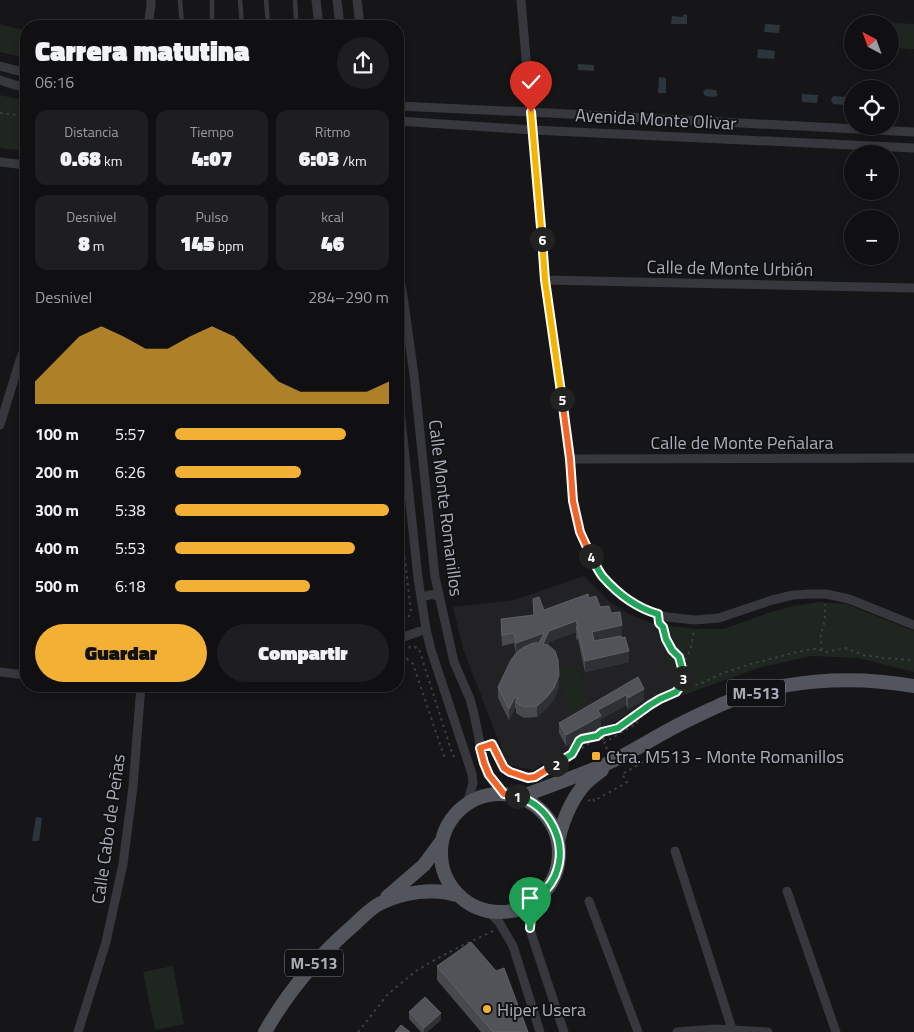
<!DOCTYPE html>
<html lang="es">
<meta charset="utf-8">
<style>
:root{--surface:#101012;--page:#1e1e20;--text:#f1f3f6;--muted:#9c9d9f;--line:#303032;--accent:#f2b134}
body{margin:0;font-family:"Titillium Web",sans-serif;background:var(--page);color:var(--text);height:100vh;display:flex;flex-direction:column;font-size:19px;white-space:nowrap}
*{box-sizing:border-box;margin:0}
p{font-size:16px;color:var(--muted)}
.icon{flex:none;width:28px;height:28px;fill:none;stroke:currentColor;stroke-width:2;stroke-linecap:round;stroke-linejoin:round}
.map{position:relative;flex:1;overflow:hidden}
.sheet{position:absolute;left:20px;top:20px;width:384px;height:672px;display:flex;flex-direction:column;background:var(--surface);border-radius:20px;box-shadow:0 2px 8px #0003,0 0 0 1px var(--line)}
.sheet>*{flex:none}
.needle{width:32px;rotate:319deg}
.controls{position:absolute;left:844px;top:15px;display:grid;gap:10px}
.controls a{display:grid;place-items:center;width:55px;height:55px;border-radius:50%;background:var(--surface);box-shadow:0 2px 8px #0003,0 0 0 1px var(--line);font-size:25px}
.pin{position:absolute;display:grid;place-items:center;width:42px;height:42px;color:#fff;margin:-51px -21px;border-radius:50% 50% 50% 0;rotate:-45deg;box-shadow:0 0 5px #0007}
.pin .icon{rotate:45deg}
.km{position:absolute;width:25px;height:25px;margin:-12px;border-radius:50%;background:#222;color:#fff;font-size:14px;line-height:25px;text-align:center}
.round{display:grid;place-items:center;flex:none;width:52px;height:52px;border-radius:26px;background:var(--page)}
.headline{display:flex;align-items:center;justify-content:space-between;height:85px;padding:0 15px}
h1{font-size:28px;font-weight:800;line-height:38px}
.figures{display:grid;grid-template-columns:repeat(3,1fr);gap:8px;height:85px;padding:5px 15px}
.figures div{display:grid;align-content:center;border-radius:12px;background:var(--page);text-align:center}
.figures b{font-size:21px;font-weight:800}
.figures small{font-size:14px;font-weight:400}
.figures p{font-size:14px}
.chart{height:140px;padding:10px 15px}
.chart p{display:flex;justify-content:space-between}
.chart svg{width:100%;height:90px;margin-top:5px;fill:var(--accent);opacity:.7}
.primary-button{display:flex;gap:10px;margin-top:auto;padding:10px 15px}
.primary-button a{flex:1;height:58px;border-radius:30px;background:var(--accent);color:#111;font-size:20px;font-weight:800;line-height:58px;text-align:center}
.primary-button a+a{background:var(--page);color:var(--text)}
ul{padding:0 15px;list-style:none;font-size:16px}
li{display:grid;grid-template-columns:80px 60px 1fr;align-items:center;height:38px}
li i{height:12px;border-radius:6px;background:var(--accent)}
.map>svg:first-child{display:block}
</style>
<div class="map">
<svg width="914" height="1032" viewBox="0 0 914 1032">
<rect width="100%" height="100%" fill="#161618"/>
<path fill="#222225" d="M584 576 610 602 633 616 654 624 677 685 533 770 508 765 463 649 453 607 514 600Z"/>
<path fill="#1e261f" d="M878 22 914 24V49L890 48V24H878Z
M0 24 26 31V58L0 52Z
M0 95 26 101V151L0 148Z
M820 602 846 604 914 631V672L858 658 812 656 758 668 681 696 654 624 697 629H724L768 613 793 606Z
M579 665 588 709 568 714 558 669Z
M173 966 184 1024 155 1030 143 972Z"/>
<path fill="#2c353c" d="M683 14 687 15V24H671L672 16 683 17Z
M765 24 780 25 779 33 764 32Z
M758 49 775 51 774 59 757 58Z
M578 64 594 65V71L578 70Z
M659 77 666 78V93H658Z
M706 89 716 90 718 95 714 97 705 96 703 92Z
M802 94 818 95 817 103 802 102Z
M833 96 847 97 846 105 833 104 831 100Z
M36 817 42 818 39 841H32Z"/>
<g fill="none" stroke-linecap="round" stroke-linejoin="round">
<path stroke="#3d3f44" stroke-width="2" stroke-dasharray="2.5 4" stroke-linecap="butt" d="M0 113 26 116
M398 377 405 376
M398 499 411 612 408 618 402 621 404 627
M662 626 666 639 672 650 679 657 682 668
M409 646 410 648 415 647 419 649 453 756 457 755
M401 647 404 656 413 664 445 759
M821 650 822 647 820 638 825 620V604
M677 690 681 684 683 679 682 668 691 648 694 629
M490 745 492 744 504 768 510 773 528 777H535L601 736 603 739 635 720 637 723 604 743 607 749
M573 752 579 741 583 739 597 736 610 730 618 728 660 699 680 690 702 683 723 673 751 664 793 653 812 649H817L826 652 845 648 866 656H875L881 658 914 660
M588 801 593 798 594 801 627 782 622 774 655 755 653 753
M358 1032 388 994 416 971 433 961 453 950 493 931"/>
<path stroke="#37383d" stroke-width="4.5" d="M180 0 182 26H183
M212 0V26
M240 0 242 25
M266 0 268 23
M217 26 294 22 296 19 295 0"/>
<path stroke="#37383d" stroke-width="9" d="M316 0 319 26
M337 0 340 26
M357 0 360 26
M521 0 545 280 570 459 573 501 580 532 591 556 603 576 624 597 647 611 667 617 695 620 719 618 772 600 793 595 810 594H826L849 599 914 625
M148 26 151 5V0
M0 66 26 73
M0 80 15 85 26 87
M398 106 549 113 914 132
M398 121 533 130 914 148
M0 162 26 165
M398 269 403 296 414 375 435 577 454 662 470 699 474 714 484 763 489 775 504 794
M545 280 914 288
M398 392 418 578 426 629 431 650 472 774 473 783 467 804
M0 425 20 360 26 345
M570 459 914 458
M421 598C428 595 435 592 440 599
M398 639 426 629
M0 672 26 675
M675 851 732 1029
M787 891 836 1032
M589 901 638 1032
M532 902 530 928 532 936 564 1032
M488 911 499 922 513 946 540 1032
M78 1032 106 942 123 864 133 787 141 686
M677 1032 715 1029 768 1032"/>
<path stroke="#53555c" stroke-width="14" d="M441 853a59 59 0 1 1 118 0a59 59 0 1 1-118 0Z
M520 797C542 789 563 781 584 773 594 769 603 766 612 761 632 752 650 740 669 730 685 721 703 713 720 705 780 679 850 675 914 686
M558 841C563 820 571 799 586 783 591 778 597 774 602 770
M387 897 424 865 441 842
M265 1032C288 991 319 955 355 924 362 917 370 909 379 904 403 892 434 887 460 896"/>
</g>
<path fill="#47494d" d="M589 598 611 613 622 636H621L629 662 585 672 578 640 576 639V632L549 642 547 645 559 686 554 699 547 708 537 717 524 718 516 713V708H515L509 720 498 698V687L516 654 514 643 502 646 501 630V619L534 615 533 599 544 610Z
M638 677 644 700 628 709 626 705 601 719V727L566 746 559 733V723Z
M437 966 496 971 528 1032H481L437 980Z
M409 1012 441 1020 427 1032H421L409 1019Z"/>
<path fill="#2f3033" d="M576 621V632L549 642 543 655 516 654V643Z
M622 625V636L592 642V632Z
M629 651V662L585 672V661Z
M559 675V686L554 699 547 708 537 717V706Z
M644 689V700L628 709V698Z
M626 695V705L601 719V727L566 746V735L598 710Z
M515 697V708L509 720V709Z
M441 1013V1020L427 1032H424V1028Z"/>
<path fill="#525359" stroke="#5f6168" d="M588 594 589 598 596 596 600 607 609 606 611 613 620 612 622 625 592 632 594 641 621 636V638L625 637 629 651 585 661 578 630 576 628 578 626 576 621 549 631 543 644 548 645 555 651 558 660 559 675 554 688 547 697 537 706 524 707 516 703 518 698 515 697 509 709 498 687 511 660 517 652 524 647 533 643H539L544 633 516 643 514 633 502 635 501 619 534 615 533 599 539 597 544 610Z
M638 677 644 689 628 698 626 695 598 710 601 716 566 735 559 723Z
M471 942 496 971 504 968 528 1032H493L437 966Z
M425 997 441 1013 424 1028 409 1012Z
M401 1025 410 1032H395Z"/>
<g fill="none" stroke-linecap="round" stroke-linejoin="round">
<g stroke="#fff" stroke-width="10">
<path id="split-1" d="M517 796C550 806 569 843 555 876 550 887 542 895 532 902L530 928"/>
</g>
<g stroke="#fff" stroke-width="10">
<path id="split-2" d="M517 796 504 794 497 785 489 775 484 763 480 748 492 744 504 768 510 772 528 778 535 777 556 764"/>
</g>
<g stroke="#fff" stroke-width="10">
<path id="split-3" d="M556 764 572 754 579 741 582 739 597 736 602 732 618 728 650 705 660 699 676 692 682 684 683 678"/>
</g>
<g stroke="#fff" stroke-width="10">
<path id="split-4" d="M591 556C595 563 598 571 603 577 618 594 637 608 658 614L659 623 663 627 666 639 672 650 679 657 682 668 683 678"/>
</g>
<g stroke="#fff" stroke-width="10">
<path id="split-5" d="M562 399 570 459 573 501 580 532 591 556"/>
</g>
<g stroke="#fff" stroke-width="10">
<path id="split-6" d="M542 239 545 280 562 399"/>
</g>
<g stroke="#fff" stroke-width="10">
<path id="split-7" d="M531 112 542 239"/>
</g>
<use href="#split-1" stroke="#22a559" stroke-width="6"/>
<use href="#split-2" stroke="#f0652b" stroke-width="6"/>
<use href="#split-3" stroke="#22a559" stroke-width="6"/>
<use href="#split-4" stroke="#22a559" stroke-width="6"/>
<use href="#split-5" stroke="#f0652b" stroke-width="6"/>
<use href="#split-6" stroke="#f5b400" stroke-width="6"/>
<use href="#split-7" stroke="#f5b400" stroke-width="6"/>
</g>
<g fill="#f2b134" stroke="#111113" stroke-width="2">
<rect x="591" y="751" width="10" height="10" rx="2.5"/>
<circle cx="487" cy="1009" r="5"/>
</g>
<g text-anchor="middle" dominant-baseline="central" stroke-width="4" stroke-linejoin="round" paint-order="stroke">
<g fill="#111113" stroke="#7b7e86" stroke-width="1">
<rect x="727" y="679.5" width="58" height="27" rx="4"/>
<rect x="285" y="949.5" width="58" height="27" rx="4"/>
</g>
<g font-size="16" font-weight="bold" fill="#a8adb8">
<text x="756" y="693">M-513</text>
<text x="314" y="963">M-513</text>
</g>
<g font-size="18" fill="#a8adb8" stroke="#111113">
<text transform="translate(656 119) rotate(3)">Avenida Monte Olivar</text>
<text transform="translate(730 268) rotate(1)">Calle de Monte Urbión</text>
<text x="742" y="442">Calle de Monte Peñalara</text>
<text transform="translate(446 508) rotate(83)">Calle Monte Romanillos</text>
<text transform="translate(108 829) rotate(-82)">Calle Cabo de Peñas</text>
</g>
<g font-size="18" fill="#a8adb8" stroke="#111113" text-anchor="start">
<text x="606" y="756">Ctra. M513 - Monte Romanillos</text>
<text x="497" y="1009">Hiper Usera</text>
</g>
</g>
</svg>
<div class="controls">
<a><svg class="needle" viewBox="-14 -14 28 28"><path d="M0-13l5 13h-10z" fill="#e53935"/><path d="M0 13l5-13h-10z" fill="#9c9d9f"/></svg></a>
<a><svg class="icon" aria-label="locate" viewBox="0 0 24 24"><circle cx="12" cy="12" r="6"/><path d="M12 2v4M12 18v4M2 12h4M18 12h4"/></svg></a>
<a>+</a>
<a>−</a>
</div>
<div class="pin" style="left:530px;top:928px;background:#1e9e55"><svg class="icon" aria-label="arrive" viewBox="0 0 24 24"><path d="M6 21V4h12l-3 4 3 4H6"/></svg></div>
<div class="pin" style="left:531px;top:112px;background:#d93025"><svg class="icon" aria-label="check" viewBox="0 0 24 24"><path d="M5 12l5 5 9-10"/></svg></div>
<b class="km" style="left:517px;top:796px">1</b>
<b class="km" style="left:556px;top:764px">2</b>
<b class="km" style="left:683px;top:678px">3</b>
<b class="km" style="left:591px;top:556px">4</b>
<b class="km" style="left:562px;top:399px">5</b>
<b class="km" style="left:542px;top:239px">6</b>
<section class="sheet">
<div class="headline"><div><h1>Carrera matutina</h1><p>06:16</p></div><a class="round"><svg class="icon" aria-label="share" viewBox="0 0 24 24"><path d="M12 15V3M7 8l5-5 5 5M5 13v7h14v-7"/></svg></a></div>
<div class="figures">
<div><p>Distancia</p><b>0.68<small> km</small></b></div>
<div><p>Tiempo</p><b>4:07</b></div>
<div><p>Ritmo</p><b>6:03<small> /km</small></b></div>
</div>
<div class="figures">
<div><p>Desnivel</p><b>8<small> m</small></b></div>
<div><p>Pulso</p><b>145<small> bpm</small></b></div>
<div><p>kcal</p><b>46</b></div>
</div>
<div class="chart"><p><span>Desnivel</span>284–290 m</p>
<svg viewBox="0 0 160 44" preserveAspectRatio="none"><path d="M0 44V33L10 22L20 11L30 6L40 11L50 17L60 17L70 11L80 6L90 11L100 22L110 33L120 38L130 38L140 38L150 38L160 33V44z"/></svg>
</div>
<ul>
<li><b>100 m</b>5:57<i style="width:80%"></i></li>
<li><b>200 m</b>6:26<i style="width:59%"></i></li>
<li><b>300 m</b>5:38<i style="width:100%"></i></li>
<li><b>400 m</b>5:53<i style="width:84%"></i></li>
<li><b>500 m</b>6:18<i style="width:63%"></i></li>
</ul>
<div class="primary-button"><a>Guardar</a><a>Compartir</a></div>
</section>
</div>
